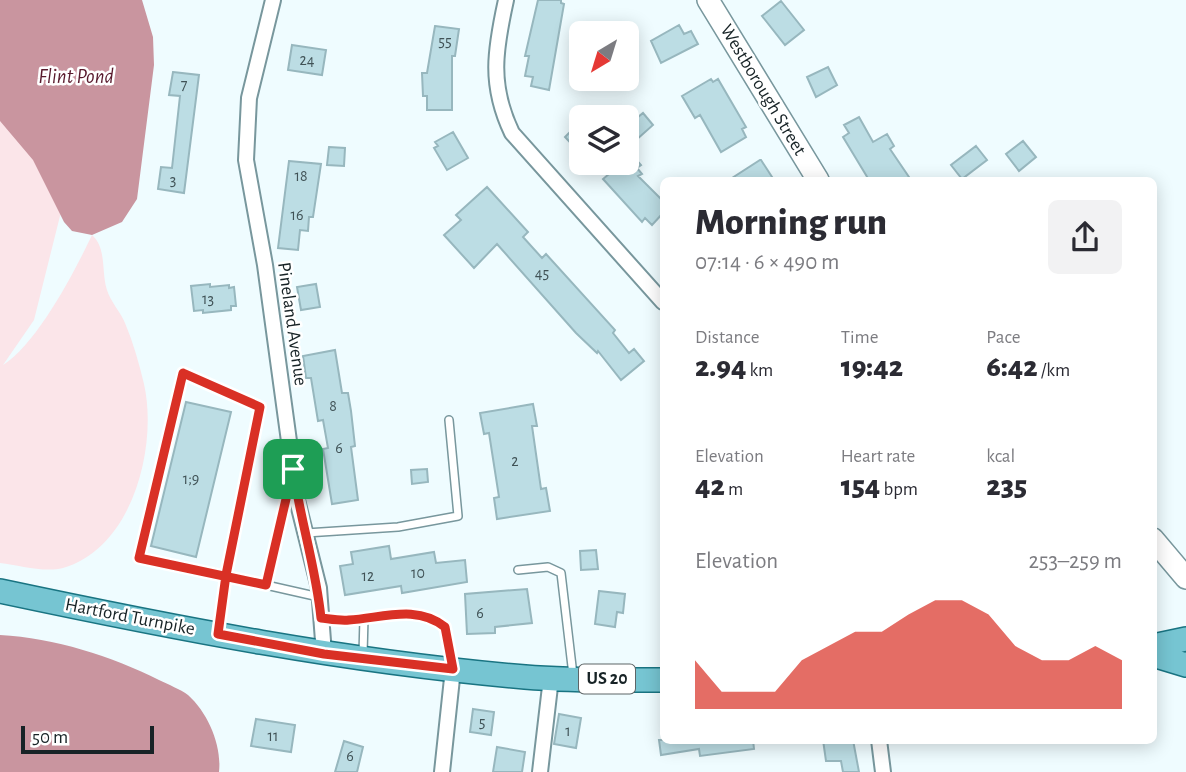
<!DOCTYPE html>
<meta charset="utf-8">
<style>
:root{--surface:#fff;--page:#f2f2f3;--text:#2b2b33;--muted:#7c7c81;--accent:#d93025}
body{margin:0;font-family:"Alegreya Sans",sans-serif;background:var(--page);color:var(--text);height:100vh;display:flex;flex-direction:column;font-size:26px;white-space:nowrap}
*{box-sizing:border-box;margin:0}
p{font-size:23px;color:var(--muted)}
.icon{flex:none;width:38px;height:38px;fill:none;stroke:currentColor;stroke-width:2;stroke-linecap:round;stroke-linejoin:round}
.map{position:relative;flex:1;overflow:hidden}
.sheet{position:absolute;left:660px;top:177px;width:497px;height:567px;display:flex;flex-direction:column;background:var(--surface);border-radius:10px;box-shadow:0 4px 18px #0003}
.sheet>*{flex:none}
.needle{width:46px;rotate:218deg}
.tools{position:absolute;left:569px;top:21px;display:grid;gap:14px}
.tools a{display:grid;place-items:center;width:70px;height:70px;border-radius:10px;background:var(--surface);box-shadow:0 4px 18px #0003;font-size:35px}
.scale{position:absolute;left:21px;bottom:18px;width:133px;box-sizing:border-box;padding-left:7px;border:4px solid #172326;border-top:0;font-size:19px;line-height:24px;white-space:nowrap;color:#172326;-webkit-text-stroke:5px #fff;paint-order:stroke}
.pin{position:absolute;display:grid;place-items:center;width:60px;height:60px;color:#fff;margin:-30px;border-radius:14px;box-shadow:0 4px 10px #0006}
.round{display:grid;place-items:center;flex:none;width:74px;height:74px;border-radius:10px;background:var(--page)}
.summary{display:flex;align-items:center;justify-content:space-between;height:119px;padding:0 35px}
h1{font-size:38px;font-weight:800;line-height:52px}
.metrics{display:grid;grid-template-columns:repeat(3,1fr);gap:10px;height:119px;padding:7px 35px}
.metrics div{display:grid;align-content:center}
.metrics b{font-size:30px;font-weight:800}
.metrics small{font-size:19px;font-weight:400}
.metrics p{font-size:19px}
.chart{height:196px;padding:14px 35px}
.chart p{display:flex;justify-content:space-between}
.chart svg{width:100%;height:126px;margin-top:7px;fill:var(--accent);opacity:.7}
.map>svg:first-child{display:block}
</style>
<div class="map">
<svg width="1186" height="772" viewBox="0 0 1186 772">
<rect width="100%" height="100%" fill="#effcff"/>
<path fill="#fbe5e9" d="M0 45 66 192 34 320 3 365C37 344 75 271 92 235 107 248 101 272 107 290 110 301 120 311 125 323 133 342 139 363 144 384 158 446 133 548 63 568 44 573 19 565 0 563Z"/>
<path fill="#c9959f" d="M0 0H142L153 37 154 65 137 199 122 222 92 235 72 231 64 222 33 160 0 121Z
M0 635C55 638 111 656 159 680 169 685 180 689 188 695 208 713 222 745 219 772H0Z"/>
<path fill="#bcdde4" stroke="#97b7be" stroke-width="2" d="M538 0H561V3L564 4 549 90 531 86 533 77 525 76 529 56H525Z
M781 1 804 30 785 45 762 16Z
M679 25 684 34 691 31 698 44 661 63 651 41Z
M435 26 459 29 455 56H452V110H427V96H423L422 73H427Z
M292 45 326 50 322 75 288 70Z
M828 67 837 85 816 97 807 77Z
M173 72 199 75 184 193 158 189 161 167 172 168 180 96 169 95Z
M711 79 713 82 718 79 746 127 742 129 746 137 721 152 700 115 695 118 682 96Z
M643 113 653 125 635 141 626 127Z
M859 117 873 142 887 134 894 146 890 149 911 180H869L843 137 849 133 844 125Z
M581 121V154L565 137Z
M453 132 468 158 447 170 434 148 438 146 435 142Z
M1023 141 1036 157 1019 171 1006 154Z
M976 146 987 160 962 179 951 165Z
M329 147 345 148 344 166 327 165Z
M632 155 641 165 637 168 642 174 638 176 663 201V213L652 225 645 218 642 222 603 179 622 163H626Z
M761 160 774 180H729L760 160Z
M289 161 321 164 313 217H309L308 231 300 230 298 250 278 248Z
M487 187 528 232 523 237 542 258 546 254 615 330 613 333 629 353 634 349 644 361 621 380 598 351 597 353 576 333 497 244 474 268 444 235 461 220 456 215Z
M210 284V287L229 285V288L234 287 236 306H231V310L203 313V310L194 311 191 286Z
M316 284 320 307 301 310 297 287Z
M335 350 342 393H348L351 411 355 446 351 447 358 500 332 504 323 449 328 448 323 420 318 421 311 378H306L303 356Z
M186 402 231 412 196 557 151 546Z
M533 404 537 426H532L541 489 546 488 550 511 497 519 494 498 499 497 489 433 484 434 480 413Z
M427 469 428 482 412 484 411 470Z
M389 546 391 559 434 552 436 563 465 560 467 582 402 593 401 586 345 595 340 566 353 564 351 552Z
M596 550 598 569 581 570 580 551Z
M527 589 532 623 495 627V633L467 634 465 594Z
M599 591 625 594 623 613 617 612 615 627 595 624Z
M473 709 494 712 491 735 470 732Z
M559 714 581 718 576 748 554 744Z
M256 719 295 725 291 752 251 746Z
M659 740H753L754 749 700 756 699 749 661 755Z
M823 740H853L859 772H843L841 761H826Z
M344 741 363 747 357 772H335Z
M497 747 525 752 522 772H493Z"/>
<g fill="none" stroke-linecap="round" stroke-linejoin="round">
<g stroke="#78979d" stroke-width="10">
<path id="lane" d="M183 373 260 407 226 575 139 558Z
M290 482 266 585 319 597
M306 533 398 527 458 516 449 420
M518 570 548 567 561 573 573 675
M322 618C331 619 340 621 349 620 382 618 417 605 445 627L452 665
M218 630 226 575 266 585
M363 654 364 618"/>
</g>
<g stroke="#78979d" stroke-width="18">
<path id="street" d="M273 0 249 98 246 160 265 265 297 500 319 588 324 654
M506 0C495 50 489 85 512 133L663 302
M879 740 883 772
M442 772 453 669
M540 772 551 678"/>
</g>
<g stroke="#78979d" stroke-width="24">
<path id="secondary" d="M708 0 818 180
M1153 539 1186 578"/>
</g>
<g stroke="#197482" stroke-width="26">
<path id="primary" d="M0 591C174 628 348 662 525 677 571 681 617 680 663 680
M1153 646 1186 639
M1153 655 1186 665"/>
</g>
<use href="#lane" stroke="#fff" stroke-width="7"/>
<use href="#street" stroke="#fff" stroke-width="14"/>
<use href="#secondary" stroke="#fff" stroke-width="21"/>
<use href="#primary" stroke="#76c5d2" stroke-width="23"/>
</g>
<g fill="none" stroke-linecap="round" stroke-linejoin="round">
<g stroke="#fff" stroke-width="14">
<path id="route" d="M293 469 266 585 139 558 183 373 260 407 226 575 218 634 324 654 453 669 445 627C417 604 382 618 349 620 340 621 330 619 321 618 316 568 300 519 293 469"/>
</g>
<use href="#route" stroke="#d93025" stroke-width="9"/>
</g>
<g text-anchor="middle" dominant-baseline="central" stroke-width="5" stroke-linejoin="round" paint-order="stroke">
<g font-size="16" fill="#405256">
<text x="445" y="41">55</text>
<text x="307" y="60">24</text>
<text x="184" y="85">7</text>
<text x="301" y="176">18</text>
<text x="173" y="180">3</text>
<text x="297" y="215">16</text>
<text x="542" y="273">45</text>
<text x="208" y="299">13</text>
<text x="333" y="406">8</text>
<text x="339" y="448">6</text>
<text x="515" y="461">2</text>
<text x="191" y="479">1;9</text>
<text x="418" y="573">10</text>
<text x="368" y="576">12</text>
<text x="480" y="613">6</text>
<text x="482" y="722">5</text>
<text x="568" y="731">1</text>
<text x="273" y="736">11</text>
<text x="350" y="756">6</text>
</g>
<rect fill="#fff" stroke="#5d6567" stroke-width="2" x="579" y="664.5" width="56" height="29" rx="5"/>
<g font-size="18" font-weight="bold" fill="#172326">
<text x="607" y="679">US 20</text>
</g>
<g font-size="19" fill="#172326" stroke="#fff">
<text transform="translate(763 90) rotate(59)">Westborough Street</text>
<text transform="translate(292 324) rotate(82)">Pineland Avenue</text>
<text transform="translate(130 617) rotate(11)">Hartford Turnpike</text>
</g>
<g font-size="21" font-style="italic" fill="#58192c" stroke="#fff">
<text x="76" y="76">Flint Pond</text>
</g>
</g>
</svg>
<div class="tools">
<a><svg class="needle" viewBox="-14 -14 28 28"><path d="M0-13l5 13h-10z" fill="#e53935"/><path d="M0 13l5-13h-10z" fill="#7c7c81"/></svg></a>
<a><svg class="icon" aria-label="layers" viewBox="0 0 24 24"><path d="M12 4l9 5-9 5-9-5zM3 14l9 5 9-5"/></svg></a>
</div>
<div class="scale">50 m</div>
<div class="pin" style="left:293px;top:469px;background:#1e9e55"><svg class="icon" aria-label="arrive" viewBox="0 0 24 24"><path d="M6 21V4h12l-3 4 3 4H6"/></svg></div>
<section class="sheet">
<div class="summary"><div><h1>Morning run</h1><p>07:14 · 6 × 490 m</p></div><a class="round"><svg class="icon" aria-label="share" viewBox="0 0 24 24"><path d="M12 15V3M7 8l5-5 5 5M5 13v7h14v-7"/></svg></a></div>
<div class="metrics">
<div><p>Distance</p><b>2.94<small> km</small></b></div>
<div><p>Time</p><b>19:42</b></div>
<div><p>Pace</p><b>6:42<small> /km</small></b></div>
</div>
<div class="metrics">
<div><p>Elevation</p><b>42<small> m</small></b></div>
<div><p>Heart rate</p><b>154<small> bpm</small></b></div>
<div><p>kcal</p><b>235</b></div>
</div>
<div class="chart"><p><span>Elevation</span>253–259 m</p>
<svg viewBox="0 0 160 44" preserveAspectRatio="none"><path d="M0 44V27L10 38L20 38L30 38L40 27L50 22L60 17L70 17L80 11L90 6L100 6L110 11L120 22L130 27L140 27L150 22L160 27V44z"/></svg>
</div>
</section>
</div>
